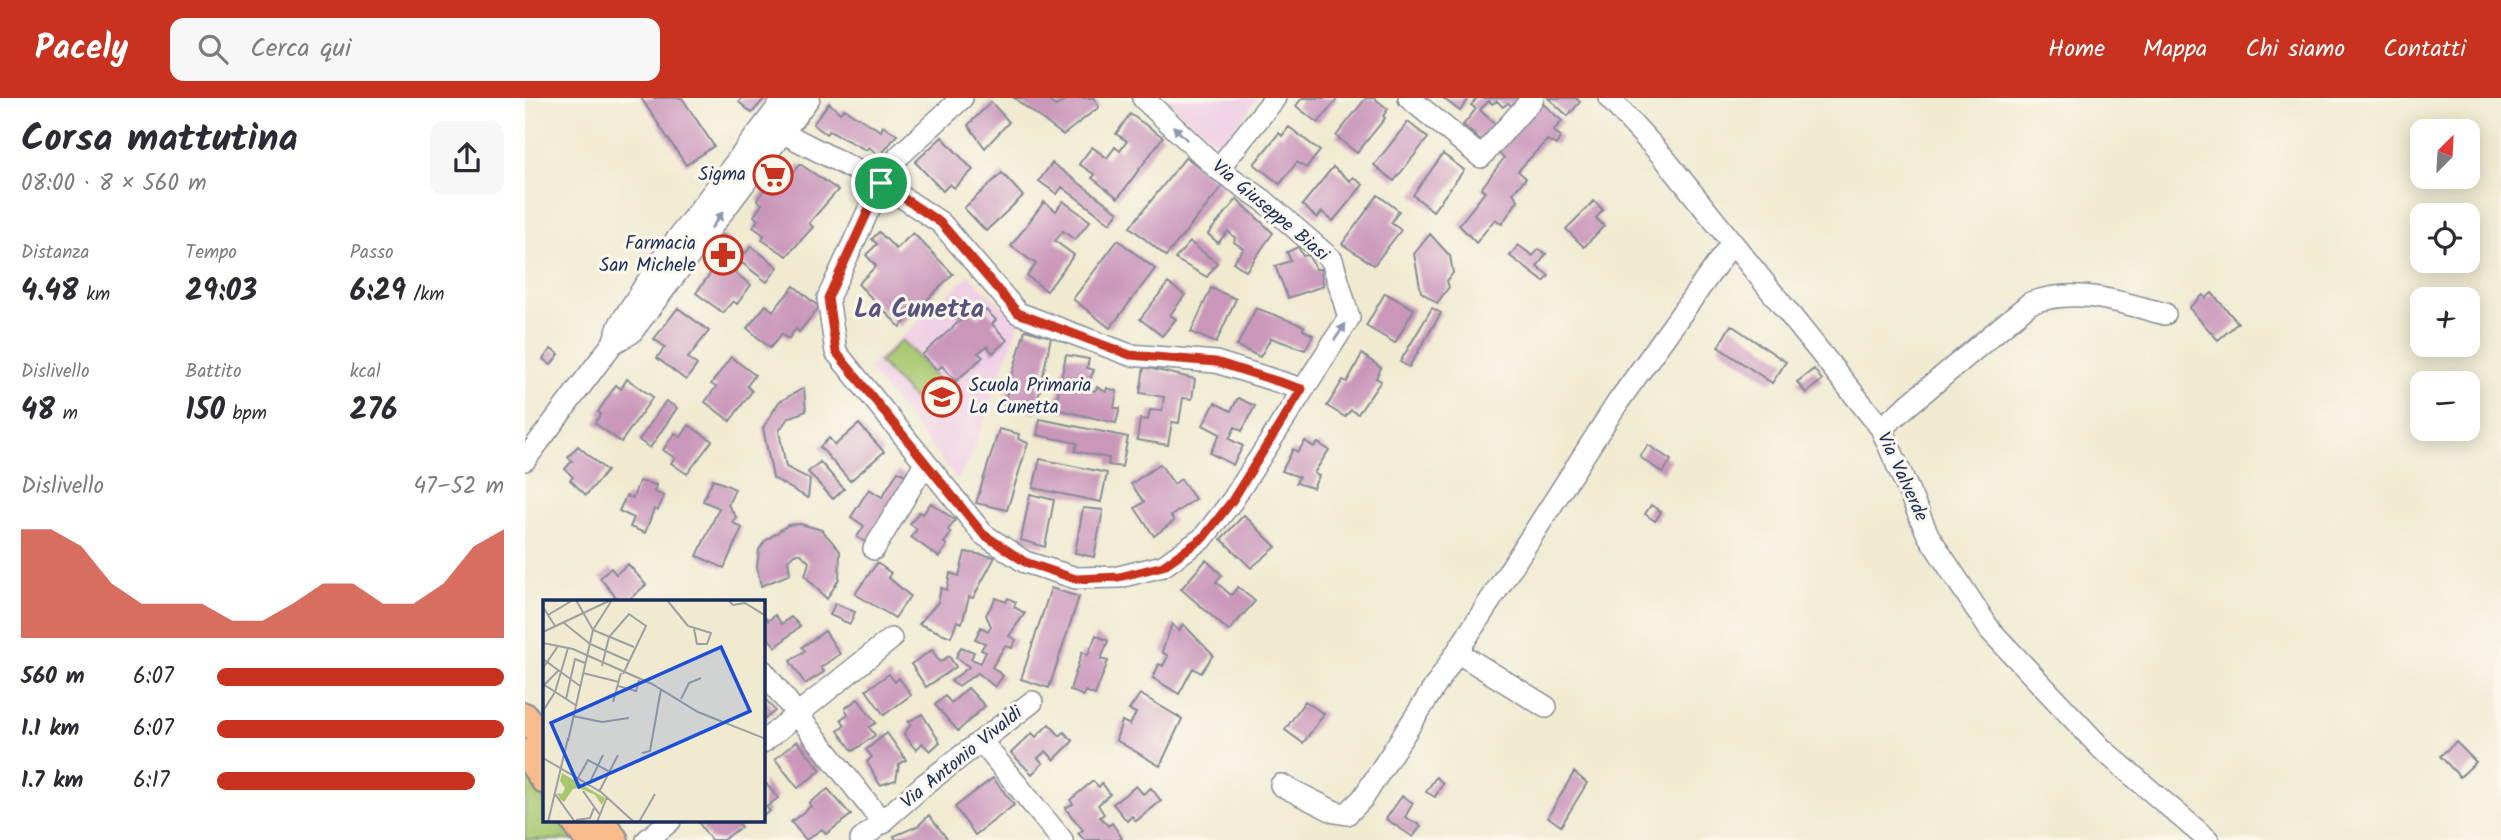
<!DOCTYPE html>
<html lang="it">
<meta charset="utf-8">
<style>
:root{--surface:#fff;--page:#f7f7f7;--text:#2b2b33;--muted:#7c7c81;--accent:#c8321e}
body{margin:0;font-family:Kalam,sans-serif;background:var(--page);color:var(--text);height:100vh;display:flex;flex-direction:column;font-size:26px;white-space:nowrap}
*{box-sizing:border-box;margin:0}
p{font-size:23px;color:var(--muted)}
.icon{flex:none;width:38px;height:38px;fill:none;stroke:currentColor;stroke-width:2;stroke-linecap:round;stroke-linejoin:round}
.map{position:relative;flex:1;overflow:hidden}
.details{display:flex;flex-direction:column;background:var(--surface);width:525px}
.details>*{flex:none}
.needle{width:46px;rotate:24deg}
.tools{position:absolute;left:1885px;top:21px;display:grid;gap:14px}
.tools a{display:grid;place-items:center;width:70px;height:70px;border-radius:14px;background:var(--surface);box-shadow:0 4px 18px #0003;font-size:35px}
.pin{position:absolute;display:grid;place-items:center;width:60px;height:60px;color:#fff;margin:-30px;border:4px solid #fff;border-radius:50%;box-shadow:0 2px 7px #0007}
.round{display:grid;place-items:center;flex:none;width:74px;height:74px;border-radius:14px;background:var(--page)}
.overview{display:flex;align-items:center;justify-content:space-between;height:119px;padding:0 21px}
h1{font-size:38px;font-weight:600;line-height:52px}
.metrics{display:grid;grid-template-columns:repeat(3,1fr);gap:10px;height:119px;padding:7px 21px}
.metrics div{display:grid;align-content:center}
.metrics b{font-size:30px;font-weight:600}
.metrics small{font-size:19px;font-weight:400}
.metrics p{font-size:19px}
.chart{height:196px;padding:14px 21px}
.chart p{display:flex;justify-content:space-between}
.chart svg{width:100%;height:126px;margin-top:7px;fill:var(--accent);opacity:.7}
ul{padding:0 21px;list-style:none;font-size:23px}
li{display:grid;grid-template-columns:112px 84px 1fr;align-items:center;height:52px}
li i{height:18px;border-radius:9px;background:var(--accent)}
header{display:flex;align-items:center;gap:42px;box-sizing:border-box;height:98px;padding:0 35px;background:var(--accent);color:#fff}
header strong{font-size:33px}
nav{display:flex;gap:38px;margin-inline-start:auto;font-size:24px}
.search{width:490px;height:63px;background:var(--page);display:flex;align-items:center;gap:18px;box-sizing:border-box;padding:0 24px;border-radius:14px;color:var(--muted);font-size:26px}
main{display:flex;flex:1;min-height:0}
.map>svg:first-child{display:block}
</style>
<header>
<strong>Pacely</strong>
<div class="search"><svg class="icon" aria-label="search" viewBox="0 0 24 24"><circle cx="10" cy="10" r="6"/><path d="M15 15l6 6"/></svg>Cerca qui</div>
<nav><a>Home</a><a>Mappa</a><a>Chi siamo</a><a>Contatti</a></nav>
</header>
<main>
<section class="details">
<div class="overview"><div><h1>Corsa mattutina</h1><p>08:00 · 8 × 560 m</p></div><a class="round"><svg class="icon" aria-label="share" viewBox="0 0 24 24"><path d="M12 15V3M7 8l5-5 5 5M5 13v7h14v-7"/></svg></a></div>
<div class="metrics">
<div><p>Distanza</p><b>4.48<small> km</small></b></div>
<div><p>Tempo</p><b>29:03</b></div>
<div><p>Passo</p><b>6:29<small> /km</small></b></div>
</div>
<div class="metrics">
<div><p>Dislivello</p><b>48<small> m</small></b></div>
<div><p>Battito</p><b>150<small> bpm</small></b></div>
<div><p>kcal</p><b>276</b></div>
</div>
<div class="chart"><p><span>Dislivello</span>47–52 m</p>
<svg viewBox="0 0 160 44" preserveAspectRatio="none"><path d="M0 44V6L10 6L20 12L30 25L40 32L50 32L60 32L70 38L80 38L90 32L100 25L110 25L120 32L130 32L140 25L150 12L160 6V44z"/></svg>
</div>
<ul>
<li><b>560 m</b>6:07<i style="width:100%"></i></li>
<li><b>1.1 km</b>6:07<i style="width:100%"></i></li>
<li><b>1.7 km</b>6:17<i style="width:90%"></i></li>
</ul>
</section>
<div class="map">
<svg width="1976" height="742" viewBox="0 0 1976 742">
<rect width="100%" height="100%" fill="#fbf7ec"/>
<filter id="ink" filterUnits="userSpaceOnUse"><feTurbulence type="fractalNoise" baseFrequency=".0143" numOctaves="2"/><feDisplacementMap in="SourceGraphic" scale="14" xChannelSelector="R" yChannelSelector="G"/><feConvolveMatrix kernelMatrix="1 2 1 2 8 2 1 2 1" color-interpolation-filters="sRGB"/></filter>
<filter id="wash" filterUnits="userSpaceOnUse"><feTurbulence type="fractalNoise" baseFrequency=".00686" numOctaves="4" result="noise"/><feDisplacementMap in="SourceGraphic" scale="28" xChannelSelector="R" yChannelSelector="G"/><feGaussianBlur stdDeviation="1.57" result="paint"/><feColorMatrix in="noise" values="0 0 0 0 0 0 0 0 0 0 0 0 0 0 0 0 0 1.4 0 .05"/><feComposite in="paint" operator="in"/></filter>
<g filter="url(#wash)">
<rect width="100%" height="100%" fill="#f0ead0"/>
<path fill="#f0d0e5" d="M638 0H733L696 47Z
M444 177 494 225 446 359 432 381 343 270Z"/>
<path fill="#a8c86f" stroke="#627c66" stroke-width="2" d="M377 242 417 286 394 307 354 264Z
M0 675 19 701V723H35L49 742H0Z"/>
<g id="blocks">
<path fill="#ca97bb" d="M116 0H157L189 48 161 67Z
M217 0H240L227 15 214 4Z
M489 0H518L531 8 544 0H569L574 9 538 37Z
M777 0H813L793 25 771 8Z
M841 0H849L863 11 858 18 860 20 832 55 811 38Z
M918 0H944L935 13Z
M952 0H1001L992 11 983 5 978 9 972 3 967 6 964 3 955 12 972 28 959 45 938 27 951 11 946 7Z
M1023 0H1051L1055 4 1043 18Z
M1015 3 1037 23 1028 33 1036 38 1031 47 1022 42 993 73 1001 80 988 95 993 102 977 126 970 121 951 145 934 127 960 94 956 91 979 60 973 55Z
M466 4 484 24 460 50 443 27Z
M304 5 315 15 319 11 356 33 358 28 372 37 355 58 344 49 341 52 304 33 301 36 288 26Z
M605 16 638 39 593 100 567 80 570 77 554 66 567 49 582 60 590 49 595 53 602 43 591 36Z
M883 24 903 40 869 83 849 67Z
M764 29 795 53 781 70 772 64 755 86 729 66 754 35 757 38Z
M417 39 448 72 429 90 425 86 418 93 390 64Z
M918 56 939 72 908 113 888 97Z
M661 59 698 88 641 158 605 129Z
M527 65 593 114 585 125 537 89 532 96 514 83Z
M275 66 313 92 284 125 288 129 262 158 237 142 239 137 228 129 233 122 229 118 237 106 232 102 247 79 252 85 258 76 264 80Z
M808 69 825 83 828 79 838 87 808 123 797 114 792 120 777 107Z
M477 75 498 98 461 133 439 110Z
M853 97 874 113 866 125 876 132 849 167 817 146Z
M712 101 748 135 721 173 708 164 719 151 709 144 710 140 703 133 693 145 683 136Z
M538 103 565 123 550 142 538 133 530 143 549 157 522 193 502 178 511 166 486 148 519 104 531 113Z
M1069 103 1078 112 1071 120 1079 128 1059 149 1041 131Z
M354 134 371 151 388 135 428 176 375 229 333 186 351 168 341 157 352 146 347 141Z
M905 136 925 158 928 175 922 183 924 189 912 205 896 194 889 156Z
M198 137 221 155 226 148 253 169 242 184 217 165 210 175 226 187 212 206 208 203 198 215 171 195 191 168 181 160Z
M593 142 630 171 585 230 548 201Z
M665 144 692 165 682 179 650 161Z
M993 147 1008 158 1014 151 1021 156 1012 169 1024 178 1019 184 985 158Z
M773 149 778 158 783 157 791 171H796L798 188 763 200 750 168 766 163 762 154Z
M643 185 660 197 645 217 651 221 637 238 615 221Z
M269 188 294 209 274 234 271 231 263 241 257 236 245 250 222 230 241 207 248 213Z
M686 190 711 201 691 245 666 234Z
M860 195 889 211 870 245 841 228Z
M1687 195 1713 225 1693 242 1664 210 1678 197 1681 200Z
M441 207 453 220 461 212 471 222 467 226 482 242 468 255 462 248 453 255 458 259 431 283 417 268 412 272 397 257 436 222 431 216Z
M153 210 184 233 163 260 172 267 161 282 132 260 140 249 129 241Z
M731 210 779 228 778 232 788 237 780 252 746 240 735 259 712 248Z
M907 210 916 215 884 269 875 264Z
M1206 227 1261 264 1247 285 1193 249Z
M500 232 526 239 510 315 479 306Z
M26 251 34 256 26 267 18 261Z
M837 256 856 270 851 280 856 283 833 316 826 312 820 319 802 308 818 282 822 284Z
M541 257 564 261 562 270 569 272 561 290 570 293 572 289 581 294 582 290 592 293 589 310H595L591 325 530 311Z
M206 259 230 277 222 288 227 293 205 323 180 304 191 289 186 286Z
M619 269 670 281 667 301 658 300 654 325 647 324 643 347 612 342 615 321 623 322 625 312 637 313 639 299 615 295Z
M1289 271 1297 282 1281 295 1272 284Z
M102 281 128 299 96 344 70 325 76 316 73 314 91 287 96 291Z
M279 290 281 313 263 320 254 333 261 369 285 381 283 400 248 380 238 330 254 304Z
M713 300 730 308 717 333 710 329 704 341 718 348 708 367 685 355 695 336 678 327 690 305 706 313Z
M141 303 152 310 125 350 114 342Z
M515 321 603 339 597 369 583 367 584 360 550 353 552 345 512 337Z
M334 326 359 354 325 383 295 349 304 340 310 347Z
M164 327 187 343 162 376 146 365 150 360 138 352 150 335 156 339Z
M474 331 494 336 493 341 503 345 482 412 451 405Z
M780 343 789 349 793 345 804 352 789 375 794 378 788 390 771 385 774 379 757 373 768 351 773 354Z
M1123 347 1146 362 1138 375 1115 359Z
M53 348 82 373 61 397 45 382 48 379 40 371 47 363 43 359Z
M515 361 582 375 576 404 508 390Z
M295 364 319 391 308 401 283 374Z
M635 366 649 386 656 381 670 401 646 418 649 423 629 438 610 410 619 404 606 386Z
M373 373 384 379 342 445 332 439 339 428 326 419 344 391 357 399Z
M188 381 210 391 203 407 211 419 207 424 217 430 199 470 172 458 194 410 178 403Z
M114 383 131 387 129 394 139 398 133 412 129 411 120 435 105 429 109 420 94 413 101 398 108 400Z
M505 396 529 402 520 449 496 442Z
M406 405 430 422 423 432 426 435 419 445 422 447 414 459 386 439 392 431 385 426 394 414 398 416Z
M1126 407 1136 414 1130 423 1120 416Z
M558 410 578 412 569 459 550 455Z
M719 417 751 449 726 470 696 441Z
M275 426 297 432 315 453 314 481 302 501 280 478 284 464 276 456H269L263 462 265 476 236 488 232 469 234 452 240 443 263 427Z
M440 454 470 459 448 500 444 499 437 525 432 523 426 539 394 526 413 504 416 490 422 492 425 475 434 478Z
M681 462 697 477 691 484 706 497 713 489 730 503 704 533 656 491Z
M352 465 366 475 363 479 385 498 370 520 330 496Z
M103 466 121 487 101 504H95L75 480 86 470 91 476Z
M526 490 554 499 524 590 496 581Z
M471 500 481 504 483 500 491 504 489 509 500 515 484 538 491 542 487 550 480 548 467 569 478 578 470 589 453 575 433 588 426 583 444 569 431 559 436 549 449 554 446 561 456 565 461 554 456 552 460 545 450 541 456 529 463 533 466 528 461 517Z
M310 505 330 514 325 526 305 517Z
M238 517 243 523 250 517 257 526 266 519 275 528 251 549 238 534Z
M647 526 654 533 658 526 688 557 676 575 668 570 654 596 628 580 634 566 638 568 643 558 637 554Z
M300 533 315 556 296 569 299 574 280 586 265 563 280 553 277 549Z
M571 537 583 543 576 561 583 563 570 597 560 593 558 598 545 592 557 554 563 557Z
M407 552 415 564 424 558 431 569 401 589 386 566Z
M364 576 370 584 374 580 386 597 359 617 341 592Z
M443 590 460 608 433 633 410 607 420 598 426 605Z
M615 596 657 621 635 668 591 642 597 623 605 627 611 615 604 612Z
M238 598 250 613 238 622Z
M333 601 351 625 344 629 350 637 328 653 313 633 320 627 316 621 323 616 320 610Z
M780 603 799 616 778 645 760 632Z
M397 616 415 644 405 653 397 645 391 652 379 636 386 626 383 624Z
M524 626 535 638 539 634 548 643 529 662 521 653 513 660 518 665 507 676 486 655 507 635 511 639Z
M362 635 381 662 374 666 371 682 355 687 342 664 347 659 341 652Z
M272 643 296 672 273 690 250 661Z
M1931 644 1951 664 1935 679 1915 658Z
M1049 674 1062 685 1036 728 1023 719Z
M911 679 918 685 910 699 901 694Z
M468 680 489 707 450 737 430 709Z
M238 682 253 700 241 709 245 713 238 718Z
M568 683 574 689 577 685 585 696 573 707 579 716 575 719 583 728 587 725 597 740 593 742H559L553 735 558 732 540 710 548 706 545 702Z
M611 688 618 696 626 690 636 703 611 723 607 718 602 723 588 706Z
M303 691 326 717 301 736 297 731 281 742 266 724 286 708 284 705Z
M877 698 888 705 880 719 896 728 888 739 861 721Z
M404 717 423 742H371L369 738 393 728Z
M177 723H212L216 729 198 742H186L174 725Z"/>
</g>
</g>
<g filter="url(#ink)">
<use href="#blocks" fill-opacity="0" stroke="#868c97" stroke-width="2"/>
<g fill="none" stroke-linecap="round" stroke-linejoin="round">
<g stroke="#868c97" stroke-width="24">
<path id="minor" d="M437 0 374 58 356 85 303 200 311 254 458 436 500 464 551 480 594 479 638 468 678 440 707 403 824 220 807 162 738 102 693 71 618 0
M884 0 956 59 1008 0
M1084 0 1140 61 1356 330 1403 437 1465 532 1577 651 1683 742
M241 26 356 85 416 125 493 215 605 257 691 264 777 291
M693 71 750 0
M88 245 106 235 284 0
M1356 330 1505 205C1553 188 1593 204 1640 216
M0 362 88 245 95 226 139 158 260 0
M349 451 400 365
M932 554 1021 609
M238 573 358 725
M456 643 537 742
M238 644 366 541
M756 687 810 714 822 716 838 700 1093 304 1207 145
M122 742 145 723
M336 742 400 686 507 604"/>
</g>
<g stroke="#868c97" stroke-width="30">
<path id="major" d="M0 618 19 644
M0 655 19 682
M49 723 63 742
M76 723 90 742"/>
</g>
<use href="#minor" stroke="#fff" stroke-width="21"/>
<use href="#major" stroke="#fabb8c" stroke-width="26"/>
</g>
<defs><path id="oneway-solid" d="M-6-.8H1V-3.2L6.5 0L1 3.2V.8H-6Z" transform="scale(1.75)"/></defs>
<g fill="#8d97ae">
<use href="#oneway-solid" transform="translate(655 35) rotate(-136)"/>
<use href="#oneway-solid" transform="translate(192 122) rotate(-54)"/>
<use href="#oneway-solid" transform="translate(815 234) rotate(-56)"/>
</g>
</g>
<g fill="none" stroke-linecap="round" stroke-linejoin="round" filter="url(#ink)">
<g stroke="#fff" stroke-width="14">
<path id="route" d="M356 85 416 125 493 215 605 257 691 264 777 291 707 403 678 440 638 468 594 479 551 481 500 464 458 436 311 254 303 200Z"/>
</g>
<use href="#route" stroke="#c8321e" stroke-width="9"/>
</g>
<defs>
<g id="supermarket-ring" transform="scale(2.0125)"><circle r="9.5" fill="#fbf7ec" stroke="#c8321e" stroke-width="1.5"/><path d="M-6-5.5h2.5l.6 2H6L4.5 2H-2.5L-4.4-4H-6ZM-1.5 3.2a1.3 1.3 0 1 0 .1 0ZM3 3.2a1.3 1.3 0 1 0 .1 0Z" fill="#c8321e"/></g>
<g id="pharmacy-ring" transform="scale(2.0125)"><circle r="9.5" fill="#fbf7ec" stroke="#c8321e" stroke-width="1.5"/><path d="M-2-6h4v4h4v4h-4v4h-4v-4h-4v-4h4Z" fill="#c8321e"/></g>
<g id="school-ring" transform="scale(2.0125)"><circle r="9.5" fill="#fbf7ec" stroke="#c8321e" stroke-width="1.5"/><path d="M0-5L7-2L0 1L-7-2ZM-4 1L0 2.5L4 1V4Q0 6-4 4Z" fill="#c8321e"/></g>
</defs>
<g fill-rule="evenodd">
<use href="#supermarket-ring" x="248" y="77"/>
<use href="#pharmacy-ring" x="198" y="157"/>
<use href="#school-ring" x="417" y="299"/>
</g>
<g text-anchor="middle" dominant-baseline="central" stroke-width="6" stroke-linejoin="round" paint-order="stroke">
<g font-size="19" fill="#1b2f5e" stroke="#fbf7ec" text-anchor="end">
<text x="221" y="77">Sigma</text>
<text x="171" y="146">Farmacia<tspan x="171" dy="22">San Michele</tspan></text>
<text x="444" y="288" text-anchor="start">Scuola Primaria<tspan x="444" dy="22">La Cunetta</tspan></text>
</g>
<g font-size="19" fill="#1b2f5e" stroke="#fbf7ec">
<text transform="translate(745 113) rotate(40)">Via Giuseppe Biasi</text>
<text transform="translate(1377 379) rotate(65)">Via Valverde</text>
<text transform="translate(437 660) rotate(-39)">Via Antonio Vivaldi</text>
</g>
<g font-size="26" font-weight="bold" fill="#58537f" stroke="#fbf7ec">
<text x="394" y="212">La Cunetta</text>
</g>
</g>
<g transform="translate(18 502)">
<rect width="222" height="222" fill="#f0ead0"/>
<path d="M19 173 62 198 59 205 52 195 36 188 30 189 21 202 17 199 14 193 19 194 22 188 17 181Z" fill="#a8c86f"/>
<path fill="none" stroke="#9b9fa2" stroke-width="2" d="M33 0 50 30 91 47M124 0 145 26 168 33 164 44H154L151 29M185 0 190 5 202 3 223 16M0 7 12 26M5 15 30 0M21 23 47 44 86 61M0 32 68 0M0 43 30 49 109 84 155 112 223 139M0 59 37 86M59 66 66 37 86 14 103 26 80 74M0 68 15 46M40 73 76 82M0 84 34 106M0 86 16 70M75 86 93 91 96 80M23 99 32 59 42 63M138 99 146 83 158 78M70 102 78 73M0 111 12 92 25 48M30 116 59 122 86 118M25 141 50 30 69 0M99 153 107 151 118 89M0 158 58 192 91 222M35 178 45 160 67 172M45 186 60 155M40 191 57 215M56 192 75 155M12 194 32 222M33 220 47 218 51 208M5 222 25 138M54 222 64 197M96 222 112 194"/>
<path fill="#1d4ed8" fill-opacity="0.15" stroke="#1d4ed8" stroke-width="3.5" d="M178 47 207 111 36 187 8 123Z"/>
<rect width="222" height="222" fill="none" stroke="#1b2f5e" stroke-width="3.5"/>
</g>
</svg>
<div class="tools">
<a><svg class="needle" viewBox="-14 -14 28 28"><path d="M0-13l5 13h-10z" fill="#e53935"/><path d="M0 13l5-13h-10z" fill="#7c7c81"/></svg></a>
<a><svg class="icon" aria-label="locate" viewBox="0 0 24 24"><circle cx="12" cy="12" r="6"/><path d="M12 2v4M12 18v4M2 12h4M18 12h4"/></svg></a>
<a>+</a>
<a>−</a>
</div>
<div class="pin" style="left:356px;top:85px;background:#1e9e55"><svg class="icon" aria-label="arrive" viewBox="0 0 24 24"><path d="M6 21V4h12l-3 4 3 4H6"/></svg></div>
</div>
</main>
